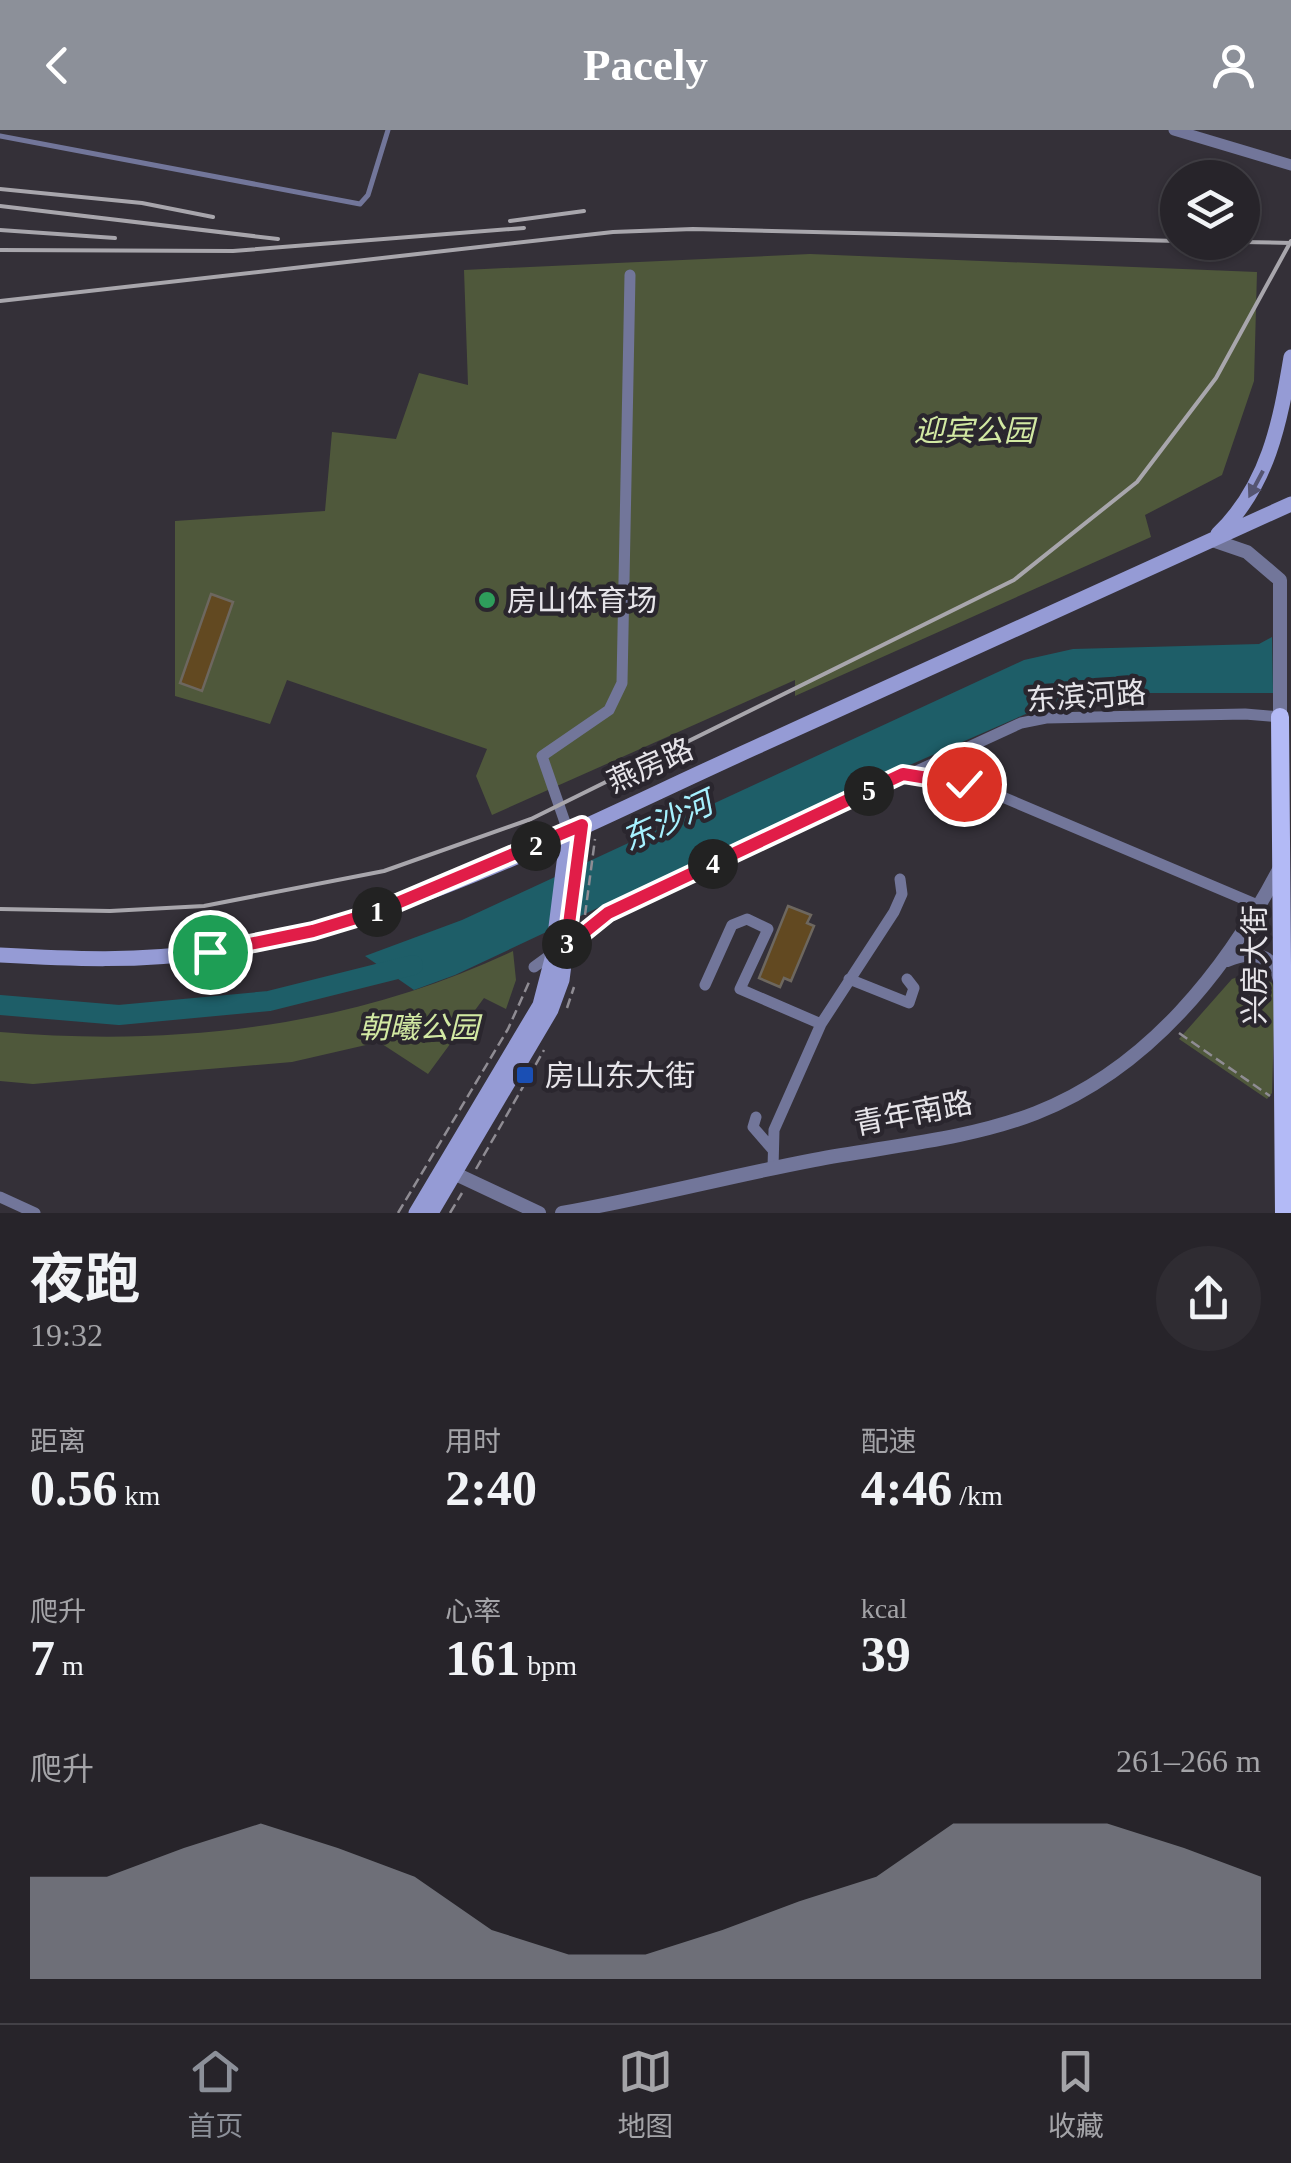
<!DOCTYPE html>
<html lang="zh">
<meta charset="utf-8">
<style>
:root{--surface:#27242a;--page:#2f2c32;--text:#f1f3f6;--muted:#a4a4a8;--line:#434147;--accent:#8c9099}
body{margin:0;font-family:"Times New Roman","Noto Sans SC",serif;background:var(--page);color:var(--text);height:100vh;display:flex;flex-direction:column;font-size:38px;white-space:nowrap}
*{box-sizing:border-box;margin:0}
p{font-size:32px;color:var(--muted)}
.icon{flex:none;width:55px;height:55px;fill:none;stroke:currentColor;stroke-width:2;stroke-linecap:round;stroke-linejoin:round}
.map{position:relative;height:1083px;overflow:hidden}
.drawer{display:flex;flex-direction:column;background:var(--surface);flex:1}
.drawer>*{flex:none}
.fabs{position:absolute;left:1160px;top:30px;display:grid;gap:20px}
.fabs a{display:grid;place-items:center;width:100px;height:100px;border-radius:50%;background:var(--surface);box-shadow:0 2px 8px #0004,0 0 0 2px var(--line);font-size:50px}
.pin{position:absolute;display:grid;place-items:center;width:85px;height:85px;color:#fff;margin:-42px;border:5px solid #fff;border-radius:50%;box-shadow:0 2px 10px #0007}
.km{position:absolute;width:50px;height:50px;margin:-25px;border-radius:50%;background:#222;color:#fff;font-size:28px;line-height:50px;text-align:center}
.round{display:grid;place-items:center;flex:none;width:105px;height:105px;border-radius:52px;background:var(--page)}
.summary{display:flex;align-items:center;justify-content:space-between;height:170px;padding:0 30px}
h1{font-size:55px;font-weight:700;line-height:75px}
.metrics{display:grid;grid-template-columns:repeat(3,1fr);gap:15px;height:170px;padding:10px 30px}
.metrics div{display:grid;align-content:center}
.metrics b{font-size:50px;font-weight:700}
.metrics small{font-size:28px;font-weight:400}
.metrics p{font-size:28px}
.chart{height:280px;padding:20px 30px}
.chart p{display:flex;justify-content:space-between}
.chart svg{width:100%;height:180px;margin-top:10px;fill:var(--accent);opacity:.7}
header{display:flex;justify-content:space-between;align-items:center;height:130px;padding:0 30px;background:var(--accent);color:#fff;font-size:45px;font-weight:700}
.menu{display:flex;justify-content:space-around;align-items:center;height:140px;border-top:2px solid var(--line);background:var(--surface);font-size:28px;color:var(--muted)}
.menu a{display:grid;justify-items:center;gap:5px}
.menu .current{color:var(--accent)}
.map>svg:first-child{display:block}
</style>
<header><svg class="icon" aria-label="back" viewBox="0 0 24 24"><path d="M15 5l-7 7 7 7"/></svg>Pacely<svg class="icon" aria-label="person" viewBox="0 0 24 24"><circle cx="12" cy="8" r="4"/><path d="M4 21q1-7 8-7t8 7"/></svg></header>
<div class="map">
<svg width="1291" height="1083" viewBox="0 0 1291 1083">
<rect width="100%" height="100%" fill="#343038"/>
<path fill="#4f583b" d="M810 124 1257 142 1254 251 1222 345 1145 385 1151 407 795 566V550L492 685 476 646 487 619 287 550 270 594 175 566V391L325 381 332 302 396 309 419 243 468 255 464 140Z
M513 821 516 850 506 879 484 868 428 944 379 912 292 932 33 954 0 951V902C178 917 351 897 513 821Z
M1253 842 1272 853 1275 861 1272 963 1267 969 1179 909 1232 849Z"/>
<path fill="#1e5e68" d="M1272 507 1273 563H1117L1053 572 787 689 455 845 414 860 365 826 462 790 1024 530 1073 519 1259 514Z"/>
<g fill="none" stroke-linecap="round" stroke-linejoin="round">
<path stroke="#1e5e68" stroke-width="20" d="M0 875 119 885 269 871 413 835"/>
</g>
<path fill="#624921" stroke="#6d675f" stroke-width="2.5" d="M211 464 233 472 202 561 180 553Z
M788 776 811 785 807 793 814 796 791 851 784 848 780 857 759 848Z"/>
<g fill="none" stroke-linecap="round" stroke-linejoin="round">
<path stroke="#8f8c93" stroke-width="2.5" stroke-dasharray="10 5" stroke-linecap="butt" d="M585 785 595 709
M567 878 574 857
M1179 903 1270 966
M476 1039 544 920
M398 1083 508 899 530 850
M450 1083 462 1063"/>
<path stroke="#72769a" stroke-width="5" d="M0 6 360 74 368 65 388 0"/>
<path stroke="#72769a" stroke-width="11" d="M1174 0 1291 35
M903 644 986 660 1260 776
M568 701 542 626 609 580 622 553 630 145
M534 837 608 783 1021 593 1046 588 1245 584 1280 587
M849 849 909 873 914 858 907 849
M705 855 732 795 747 789 768 799 740 859 821 894 774 1000 773 1038
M821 894 894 782 902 764 900 749
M756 987 753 997 773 1020
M0 1067 35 1083"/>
<path stroke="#72769a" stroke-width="14" d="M1212 410 1247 422 1280 450V587
M1227 830C1250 820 1273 823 1280 850
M445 1039 539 1083
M562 1083C647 1068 730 1046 814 1030 887 1016 967 1010 1036 983 1148 939 1227 840 1281 736"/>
<path stroke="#959bd5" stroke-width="15" d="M1218 404C1268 356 1280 293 1291 227
M0 825C70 829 141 832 211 821 403 793 579 697 754 618 933 537 1111 454 1291 374
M416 1083 540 875 552 829 568 701
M431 1083 551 880 562 850 582 695"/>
<path stroke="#b3baf6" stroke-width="18" d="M1280 587 1284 1083"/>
<path stroke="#a8a6ac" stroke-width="4" d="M0 59 142 73 213 87
M0 76 278 109
M510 91 584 81
M0 100 115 108
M1242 112 1291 113
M0 120 233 121 524 98
M0 171 613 102 693 99 1178 111
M0 779 110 781 204 776 384 741 531 689 1014 450 1137 352 1216 248 1291 111"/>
</g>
<defs><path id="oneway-solid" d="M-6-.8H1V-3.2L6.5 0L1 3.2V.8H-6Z" transform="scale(2.5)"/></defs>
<use fill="#555571" href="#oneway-solid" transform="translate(1256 354) rotate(118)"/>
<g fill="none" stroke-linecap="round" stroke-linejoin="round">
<g stroke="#fff" stroke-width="20">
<path id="route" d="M210 822 313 801 376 782 582 695 566 817 608 783 903 644 964 654"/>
</g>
<use href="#route" stroke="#e11d48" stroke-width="12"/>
</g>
<circle fill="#2e9e5b" stroke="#2a262e" stroke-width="4" cx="487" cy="470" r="10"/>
<rect fill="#1a4fb4" stroke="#2a262e" stroke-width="4" x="515" y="935" width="20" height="20" rx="5"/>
<g text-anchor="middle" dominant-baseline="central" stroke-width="9" stroke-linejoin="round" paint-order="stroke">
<g font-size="30" font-style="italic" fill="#d2e9a3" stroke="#2a262e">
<text x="974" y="300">迎宾公园</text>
<text x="419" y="897">朝曦公园</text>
</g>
<g font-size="30" fill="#e6e4e9" stroke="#2a262e" text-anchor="start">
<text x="507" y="470">房山体育场</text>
<text x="545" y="945">房山东大街</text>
</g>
<g font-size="30" fill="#e6e4e9" stroke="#2a262e">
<text transform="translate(1086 566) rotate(-4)">东滨河路</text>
<text transform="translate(650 635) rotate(-24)">燕房路</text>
<text transform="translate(1254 835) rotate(-90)">兴房大街</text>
<text transform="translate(913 983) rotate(-11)">青年南路</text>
</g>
<g font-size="32" font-style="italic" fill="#a6f1ff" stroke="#2a262e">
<text transform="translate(667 691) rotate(-25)">东沙河</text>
</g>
</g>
</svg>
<div class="fabs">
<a><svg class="icon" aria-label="layers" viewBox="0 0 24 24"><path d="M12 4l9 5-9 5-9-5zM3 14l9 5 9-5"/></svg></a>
</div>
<div class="pin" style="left:210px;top:822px;background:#1e9e55"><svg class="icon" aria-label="arrive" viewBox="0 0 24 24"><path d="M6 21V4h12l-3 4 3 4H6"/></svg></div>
<div class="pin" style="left:964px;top:654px;background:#d93025"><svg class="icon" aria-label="check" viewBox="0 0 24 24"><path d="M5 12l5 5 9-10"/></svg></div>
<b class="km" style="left:377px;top:782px">1</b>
<b class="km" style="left:536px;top:716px">2</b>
<b class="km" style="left:567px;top:814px">3</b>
<b class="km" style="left:713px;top:734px">4</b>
<b class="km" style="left:869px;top:661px">5</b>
</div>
<section class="drawer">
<div class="summary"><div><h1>夜跑</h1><p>19:32</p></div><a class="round"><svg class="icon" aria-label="share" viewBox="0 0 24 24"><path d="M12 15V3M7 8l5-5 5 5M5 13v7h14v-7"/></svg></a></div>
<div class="metrics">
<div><p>距离</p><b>0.56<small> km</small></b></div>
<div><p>用时</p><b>2:40</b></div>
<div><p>配速</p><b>4:46<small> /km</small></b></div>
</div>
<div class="metrics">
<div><p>爬升</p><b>7<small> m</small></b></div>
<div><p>心率</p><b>161<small> bpm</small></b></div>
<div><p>kcal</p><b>39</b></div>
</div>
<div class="chart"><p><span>爬升</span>261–266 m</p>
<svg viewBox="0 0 160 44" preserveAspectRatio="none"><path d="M0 44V19L10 19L20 12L30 6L40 12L50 19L60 32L70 38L80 38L90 32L100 25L110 19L120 6L130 6L140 6L150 12L160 19V44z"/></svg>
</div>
</section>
<nav class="menu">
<a class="current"><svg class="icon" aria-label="home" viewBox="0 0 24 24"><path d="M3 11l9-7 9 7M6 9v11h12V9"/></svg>首页</a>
<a><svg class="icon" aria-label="map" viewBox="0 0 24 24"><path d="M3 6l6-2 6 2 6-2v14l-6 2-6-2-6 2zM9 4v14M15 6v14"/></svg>地图</a>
<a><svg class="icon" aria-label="saved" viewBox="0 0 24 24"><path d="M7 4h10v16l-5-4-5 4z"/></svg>收藏</a>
</nav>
